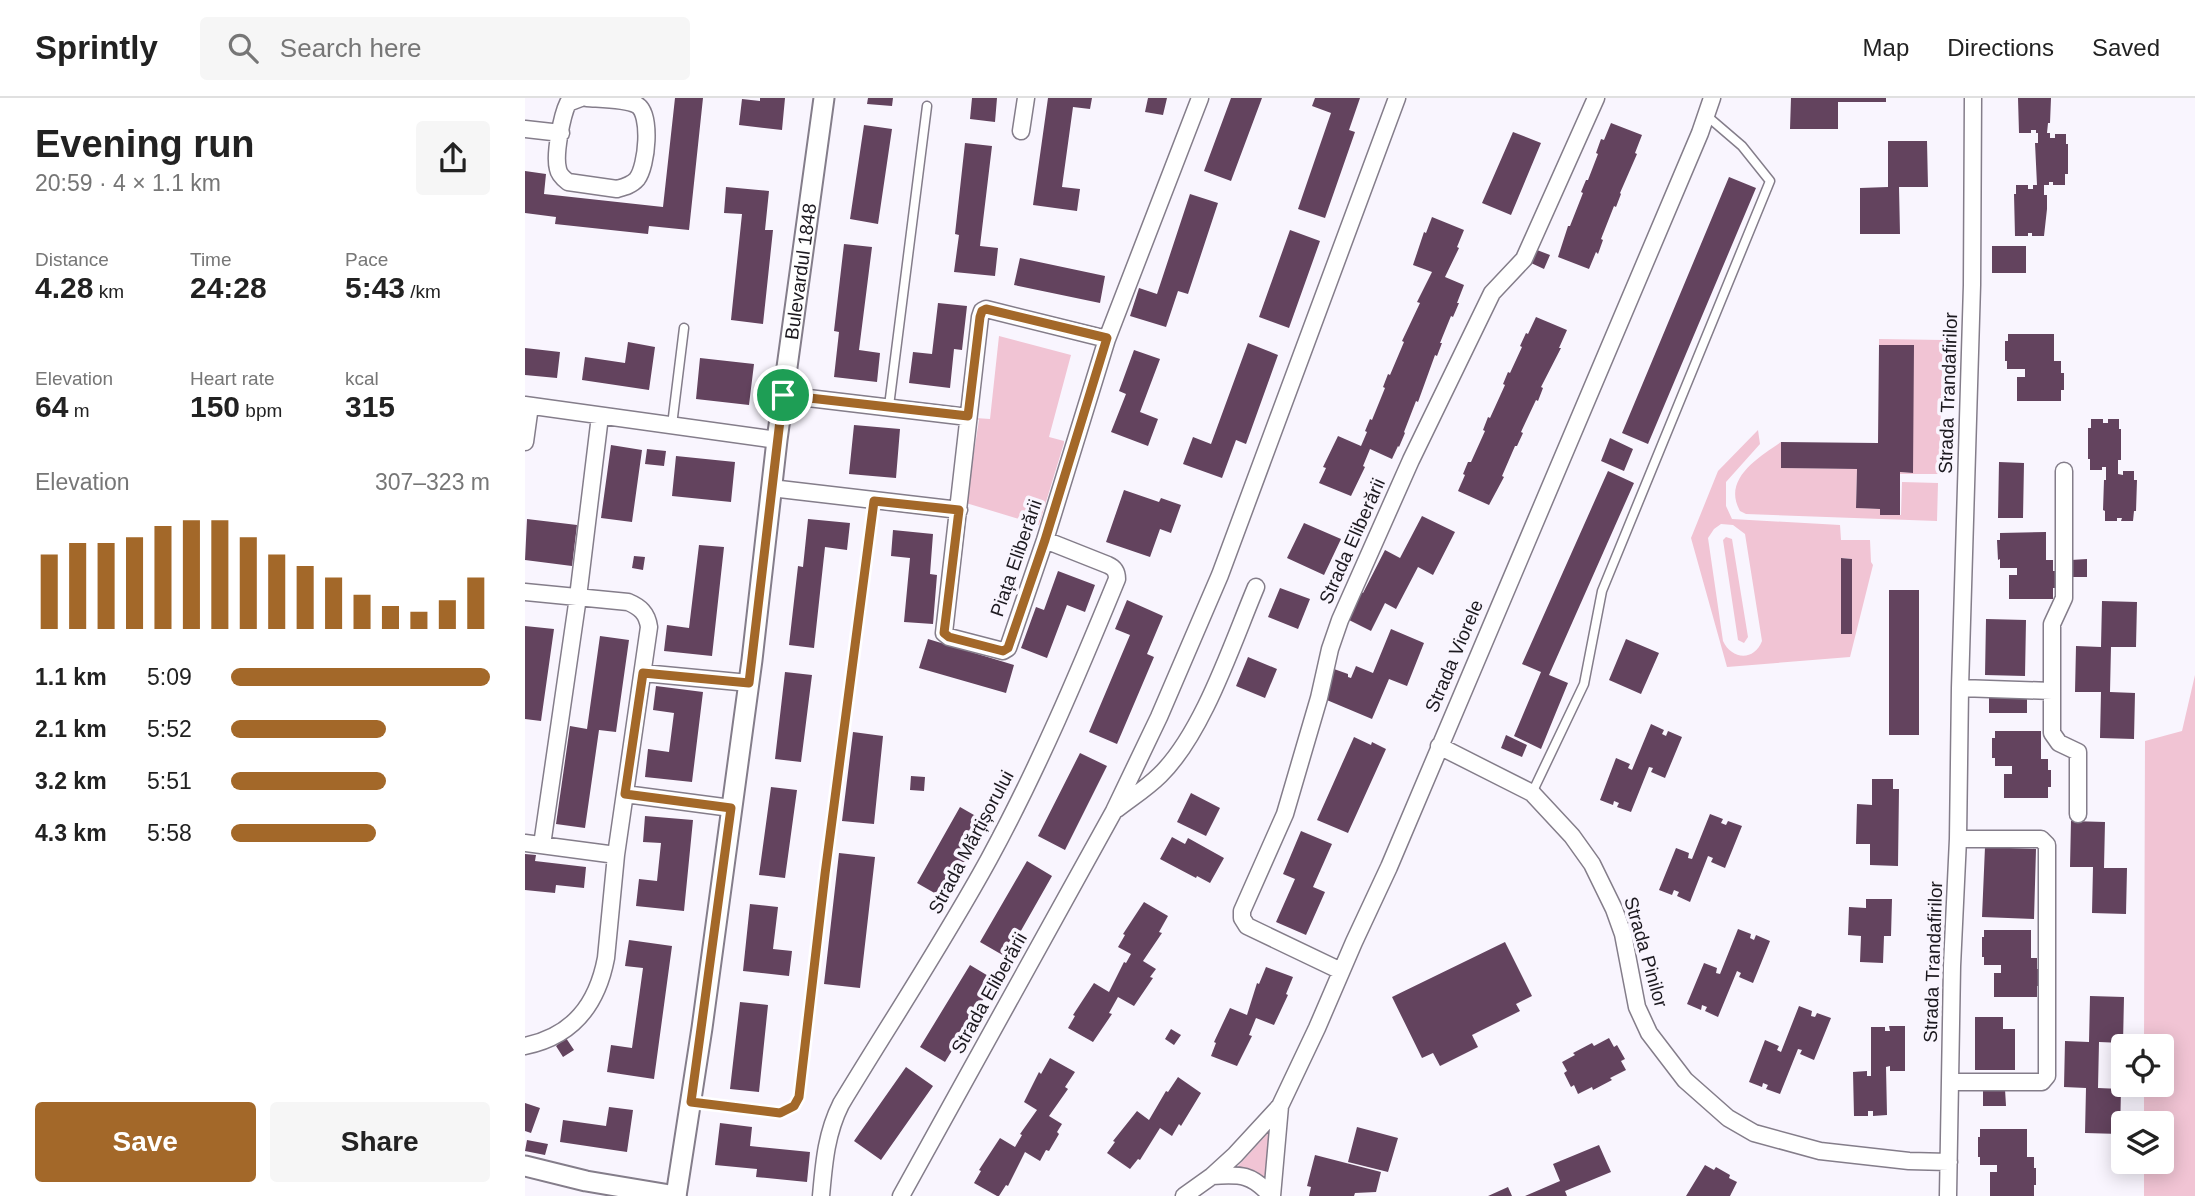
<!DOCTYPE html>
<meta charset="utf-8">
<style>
:root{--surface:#fff;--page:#f6f6f6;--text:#222;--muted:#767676;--line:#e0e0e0;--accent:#a36829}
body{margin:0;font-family:Arial,sans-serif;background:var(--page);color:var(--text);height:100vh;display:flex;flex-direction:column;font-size:26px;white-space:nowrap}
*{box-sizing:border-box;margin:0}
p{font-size:23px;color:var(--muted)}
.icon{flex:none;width:38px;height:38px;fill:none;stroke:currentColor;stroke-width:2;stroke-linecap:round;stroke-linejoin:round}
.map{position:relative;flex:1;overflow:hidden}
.side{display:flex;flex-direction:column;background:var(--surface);width:525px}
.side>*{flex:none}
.tools{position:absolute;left:1586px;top:936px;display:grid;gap:14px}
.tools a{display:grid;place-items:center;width:63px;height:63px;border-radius:7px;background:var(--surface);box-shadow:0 4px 18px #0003;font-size:35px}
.pin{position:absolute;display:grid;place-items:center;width:60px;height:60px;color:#fff;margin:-30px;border:4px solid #fff;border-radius:50%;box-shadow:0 2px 7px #0007}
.round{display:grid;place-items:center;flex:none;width:74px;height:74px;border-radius:7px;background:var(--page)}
.summary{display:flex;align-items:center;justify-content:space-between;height:119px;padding:0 35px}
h1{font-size:38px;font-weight:700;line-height:52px}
.stats{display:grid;grid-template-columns:repeat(3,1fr);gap:10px;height:119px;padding:7px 35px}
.stats div{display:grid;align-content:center}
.stats b{font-size:30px;font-weight:700}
.stats small{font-size:19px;font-weight:400}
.stats p{font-size:19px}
.chart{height:196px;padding:14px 35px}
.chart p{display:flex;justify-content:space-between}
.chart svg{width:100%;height:126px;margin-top:7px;stroke:var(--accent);stroke-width:6}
.primary-button{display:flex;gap:14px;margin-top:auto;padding:14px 35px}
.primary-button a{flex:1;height:80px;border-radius:7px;background:var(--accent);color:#fff;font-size:28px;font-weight:700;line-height:80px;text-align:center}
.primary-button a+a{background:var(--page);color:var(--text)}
ul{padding:0 35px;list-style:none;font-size:23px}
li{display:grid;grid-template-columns:112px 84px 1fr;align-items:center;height:52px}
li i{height:18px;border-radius:9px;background:var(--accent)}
header{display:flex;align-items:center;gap:42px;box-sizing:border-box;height:98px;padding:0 35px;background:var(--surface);border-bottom:2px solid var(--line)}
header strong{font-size:33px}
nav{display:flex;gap:38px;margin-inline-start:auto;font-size:24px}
.search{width:490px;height:63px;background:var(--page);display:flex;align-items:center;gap:18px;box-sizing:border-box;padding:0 24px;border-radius:7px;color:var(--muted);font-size:26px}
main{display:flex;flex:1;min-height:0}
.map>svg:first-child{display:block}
</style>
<header>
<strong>Sprintly</strong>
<div class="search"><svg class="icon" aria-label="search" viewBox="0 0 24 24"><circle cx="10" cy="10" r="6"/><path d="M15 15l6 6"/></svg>Search here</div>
<nav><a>Map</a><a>Directions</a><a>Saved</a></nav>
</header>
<main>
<section class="side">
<div class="summary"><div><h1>Evening run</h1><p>20:59 · 4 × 1.1 km</p></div><a class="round"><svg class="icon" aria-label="share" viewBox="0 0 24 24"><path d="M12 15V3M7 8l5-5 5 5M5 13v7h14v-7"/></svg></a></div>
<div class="stats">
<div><p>Distance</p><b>4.28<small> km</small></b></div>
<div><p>Time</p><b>24:28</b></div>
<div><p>Pace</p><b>5:43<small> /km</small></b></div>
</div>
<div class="stats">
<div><p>Elevation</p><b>64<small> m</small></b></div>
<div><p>Heart rate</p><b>150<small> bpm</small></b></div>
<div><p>kcal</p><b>315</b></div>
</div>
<div class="chart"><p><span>Elevation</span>307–323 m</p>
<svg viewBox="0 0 160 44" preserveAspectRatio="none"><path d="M5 44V18M15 44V14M25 44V14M35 44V12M45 44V8M55 44V6M65 44V6M75 44V12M85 44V18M95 44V22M105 44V26M115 44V32M125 44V36M135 44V38M145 44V34M155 44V26"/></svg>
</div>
<ul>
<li><b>1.1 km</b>5:09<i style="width:100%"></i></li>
<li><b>2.1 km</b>5:52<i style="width:60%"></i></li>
<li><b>3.2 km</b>5:51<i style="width:60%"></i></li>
<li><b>4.3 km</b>5:58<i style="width:56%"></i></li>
</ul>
<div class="primary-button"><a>Save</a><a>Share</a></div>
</section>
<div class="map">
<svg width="1670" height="1098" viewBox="0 0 1670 1098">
<rect width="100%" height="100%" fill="#f9f5fe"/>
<path fill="#f1c4d4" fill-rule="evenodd" d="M474 238 546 257 524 339 539 343V345L514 427 441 405 454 322 450 320 465 321Z
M1354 241 1418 242 1414 376H1375V374L1387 375 1388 247H1354Z
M1233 332 1235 346 1201 384V408L1207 421 1315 427 1316 442H1345L1346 464 1348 467 1325 559 1202 569 1166 440 1193 373ZM1196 426 1208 427 1220 436 1237 543C1229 564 1206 561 1198 543L1183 440 1189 431ZM1317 460 1327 461V536Z
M1256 344V370L1332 371 1331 410 1355 411 1356 417H1376L1377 384 1413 385 1412 423 1221 416 1215 413C1197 381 1233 360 1256 344Z
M1201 439 1207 441 1223 539 1219 545 1213 542 1198 442Z
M1670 577V1098H1619V1064H1636V1026L1619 1025V987H1636V948H1619L1620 643 1657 633Z
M744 1034 742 1081 725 1071 712 1069Z"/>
<path fill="#63435e" d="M150 0H178L164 132 124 128 123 136 30 126 31 119 0 115V73L21 76 19 96 138 109Z
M235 0H260L257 32 214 27 217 1 235 3Z
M343 0H368L367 8 342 6Z
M447 0H472L470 24 445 21Z
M523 0H567L565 11 548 9 537 89 555 91 552 113 508 107Z
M623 0H642L638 17 620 14Z
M706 0H737L706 83 679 73Z
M790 0H835L824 32 830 34 800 120 773 111 806 15 787 8Z
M1266 0H1361V4H1313V31H1265Z
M1493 0H1526L1525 25H1523L1522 35H1525V40H1530V36H1541V46H1543V76H1540V87H1528V84H1524V87H1519V97H1522V111L1519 138H1507V135H1503V138H1490L1489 96H1491V87H1503V91H1508V87H1512L1510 45H1513V35H1511V32H1506V35H1494Z
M1086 25 1117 37 1110 55 1112 56 1095 95 1096 96 1091 109 1089 108 1076 141 1078 142 1073 156 1071 154 1064 171 1033 159 1043 128H1045L1058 95 1056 94 1061 82H1063L1073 56 1071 55 1076 41 1079 42Z
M339 27 367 31 353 126 325 121Z
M988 34 1016 45 986 117 957 105Z
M1363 43H1402L1403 89H1374L1375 136H1335V90L1363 89Z
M440 45 467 48 455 148 473 150 470 178 429 174 434 137 430 136Z
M1204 79 1231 90 1123 346 1097 335Z
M201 89 244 93 240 132H248L238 226 206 222 217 116 199 115Z
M665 96 693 105 663 196 653 193 641 229 605 218 614 190 632 196Z
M907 119 939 132 932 149 934 150 920 179 939 187 932 205H934L928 219 926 218 915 245H917L912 258 910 257 893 304 891 303 879 334 880 335 874 349 873 348 867 361 845 351 838 368 840 369 826 398 794 385 801 370 798 369 813 338 836 348 842 334 840 333 845 321 847 322 860 290 858 289 863 276 865 277 879 244 877 243 895 205 892 204 907 174 888 167 899 134 901 135Z
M765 132 795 143 764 230 734 219Z
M319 146 347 149 334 252 355 255 352 284 309 279 314 234 309 233Z
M1467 148H1501V175H1467Z
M1012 152 1025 157 1019 171 1006 165Z
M495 160 580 178 575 205 489 187Z
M413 205 442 208 437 252 429 251 425 290 384 285 388 254 407 256Z
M1011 219 1042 232 1034 250H1036L1016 289 1018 290 1013 303 1011 302 996 334 998 335 992 348H990L977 378 979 379 964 407 933 393 940 377 938 376 943 364H946L960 333 958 332 963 319 965 320 980 287 978 286 983 274 985 275 997 249 995 248 1001 235 1003 236Z
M1483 236H1529V263H1536V275H1539V292H1536V303H1492V279H1500V271H1482V263H1480V243H1483Z
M103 244 130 249 124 292 57 282 60 259 100 265Z
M723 245 753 257 721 346 711 342 697 380 658 366 668 339 686 346Z
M1354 247H1389L1388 375 1375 374V417H1355V411L1331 410 1332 371 1256 370V344L1353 345Z
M0 250 35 254 32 280 0 277Z
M609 252 635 261 615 314 633 321 623 348 586 334 601 296 594 293Z
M175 260 229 266 224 307 171 301Z
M1566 321H1578V325H1583V321H1594V331H1596V362H1593V376L1598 377V373H1609V382H1612L1611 413H1609L1608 423H1596L1597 420H1592V423H1580V413L1578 412 1579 382H1581V369H1577V372H1565V361H1563V330H1566Z
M329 327 375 331 371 380 324 376Z
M1085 340 1108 351 1099 373 1076 363Z
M86 347 117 352 107 424 76 420Z
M122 351 141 353 139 368 120 366Z
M151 358 210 364 206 404 147 398Z
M1474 364 1499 365 1498 420H1473Z
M1083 373 1109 385 1024 577 1043 585 1016 651 989 638 1016 574 997 566Z
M599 392 634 404 636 400 656 407 646 435 635 431 625 459 581 444Z
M897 418 930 434 908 477 893 469 871 511 860 505 846 533 820 520 834 493 838 495 860 452 875 460Z
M2 421 52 427 47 468 0 462Z
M283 421 325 425 322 452 300 449 289 550 264 547 273 468 278 469Z
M779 425 816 441 799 477 762 460Z
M368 432 408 436 405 476 412 477 408 526 379 524 385 460 366 458Z
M1521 434V462H1528V473H1531V490H1528V501H1484V477H1492V470H1475V461L1473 462 1472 442H1475V435Z
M174 447 199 449 187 558 139 553 142 527 164 530Z
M109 458 120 459 118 472 107 470Z
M1316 460 1327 461V536H1316Z
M1562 461V479H1547L1546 462Z
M533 473 570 487 560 514 542 507 522 560 496 550 511 509 519 512Z
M755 490 785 501 773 531 743 519Z
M1364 492H1394V637H1364Z
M602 502 638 518 622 556 629 559 592 646 564 634 605 537 590 531Z
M1577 503 1612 504 1611 549H1586L1585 594 1610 595 1609 641 1575 640 1576 594H1550L1551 548 1576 549Z
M1461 521 1501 522 1500 578 1460 577Z
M0 528 29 531 16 623 0 621Z
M866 531 899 545 882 588 864 581 847 621 797 600 809 571 823 576V579L826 580 831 568 848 575Z
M75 538 104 542 91 634 74 632 60 730 31 726 45 628 62 631Z
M403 541 489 567 481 595 394 570Z
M1101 541 1134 555 1116 596 1084 582Z
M723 559 752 571 740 600 711 588Z
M260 574 287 577 276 664 250 661Z
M131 588 178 594 167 684 120 679 123 651 144 654 149 615 128 612Z
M1464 597H1502V615H1464Z
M1126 626 1139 632 1137 636 1141 638 1143 633 1157 639 1140 680 1126 674 1128 670 1124 669 1106 714 1092 709 1094 705 1089 703 1088 707 1075 702 1091 660 1105 666 1103 670 1107 672Z
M1470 633H1516V661H1523V672H1526V689H1523V700H1479V676H1487V668H1470V660H1467V640H1470Z
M328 634 358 638 349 726 317 723Z
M981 637 1002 647 997 659 976 650Z
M829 639 846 647 847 644 861 651 823 735 792 722Z
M555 655 582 668 540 752 513 738Z
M386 678 400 679 399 693 385 692Z
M1347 681H1368V691H1374L1373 768 1345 767V746H1331L1332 706 1347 707Z
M246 689 272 692 260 780 234 777Z
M666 695 695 710 681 738 652 724Z
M435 709 463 725 420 801 392 785Z
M1185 716 1198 721 1196 725 1201 727 1203 723 1217 728 1200 770 1186 764 1188 760 1183 758 1165 804 1152 798 1154 794 1149 792 1147 797 1134 792 1151 750 1164 755 1163 760 1167 761Z
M120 718 168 722 159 813 111 808 114 781 132 783 136 745 118 744Z
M1546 723 1580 724 1579 770H1602L1601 816 1567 815 1568 769H1545Z
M776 733 807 746 788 789 800 794 781 837 751 824 770 781 758 776Z
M647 739 660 746 663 740 699 760 685 785 672 778 671 780 635 761Z
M1460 749 1511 751 1509 821 1457 819Z
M314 755 350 759 335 890 299 886Z
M0 756 11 757 10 763 61 769 59 790 31 787 30 795 0 792Z
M502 763 527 778 481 859 455 844Z
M1341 801H1367L1366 838H1359L1358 865 1335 864 1336 838 1323 837 1324 809 1341 810Z
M619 804 643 818 634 834 637 835 618 863 631 871 625 879 628 880 609 908 593 899 584 915 587 916 568 944 543 930 550 918 548 917 569 885 584 894 599 864 601 865 606 856 593 849 600 837 598 836Z
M225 806 253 809 248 851 267 853 264 878 218 873Z
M1213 831 1226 836 1225 840 1229 842 1231 837 1245 843 1228 885 1214 879 1216 875 1212 873 1193 919 1180 913 1182 909 1177 907 1176 912 1162 906 1179 865 1192 870 1191 875 1195 876Z
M1459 832H1506V860H1512V871H1515V888H1512V899H1469V875H1476V867H1459V859H1457V839H1459Z
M104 842 147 848 129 981 82 974 86 947 107 950 118 870 100 868Z
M980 844 1007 898 991 906 995 913 947 937 953 949 915 968 908 955 897 960 867 899Z
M445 867 470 882 420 964 395 949Z
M741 869 768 879 761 896 763 897 749 927 731 920 724 937 727 938 712 968 686 958 691 945 689 944 705 910 722 917 732 885 734 886Z
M1565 898 1599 899 1598 945 1574 944 1573 990 1596 991 1595 1036 1560 1035 1561 990 1539 989 1540 943 1564 944Z
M215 904 243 907 234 994 205 991Z
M1274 908 1287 913 1286 918 1290 919 1292 915 1306 920 1289 962 1275 956 1277 952 1273 951 1255 996 1241 991 1243 987 1238 985 1237 989 1224 984 1240 942 1254 948 1252 952 1256 954Z
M1450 919H1478V931H1490V972H1450Z
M1364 928H1380V973H1365V968L1361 969 1362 1017 1348 1018V1013H1343V1018H1329L1328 974 1342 973V978H1346V929H1360V933H1365Z
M646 931 656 937 649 947 640 941Z
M41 940 49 952 38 959 31 948Z
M1084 940 1089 949 1092 947 1100 961 1096 963 1101 972 1085 980 1087 982 1068 992 1067 989 1053 996 1049 987 1046 989 1039 975 1042 973 1037 964 1050 957 1048 955 1067 945 1069 948Z
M525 960 550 974 540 989 543 991 524 1018 537 1026 532 1034 534 1036 524 1053 521 1052 515 1063 500 1054 483 1088 481 1087 474 1098H472L449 1085 456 1073 454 1072 475 1040 490 1049 497 1037 495 1036 512 1012 499 1004 514 974 516 976Z
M381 969 408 988 356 1062 329 1043Z
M653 979 676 995 656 1028 654 1026 647 1038 635 1030 615 1062 613 1061 605 1071 582 1055 590 1044 588 1043 612 1013 624 1022 641 993 643 994Z
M1458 991H1480L1481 1008H1458Z
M0 1005 15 1010 6 1035 0 1033Z
M84 1009 108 1012 102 1054 35 1044 38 1022 81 1028Z
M195 1025 227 1029 225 1048 285 1054 282 1084 231 1079 232 1071 190 1067Z
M832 1029 873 1040 863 1074 823 1064Z
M1455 1031H1502V1059H1509V1070H1511V1087H1509V1098H1465V1074H1472V1067H1455V1059H1453V1039H1455Z
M2 1042 23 1046 20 1057 0 1053Z
M1074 1047 1086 1074 1040 1093 1042 1098H1000L1035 1083 1028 1066Z
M790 1057 856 1074 851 1094 830 1095 829 1098H784L786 1089 782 1088Z
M1180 1067 1189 1072 1191 1069 1205 1077 1204 1080 1212 1084 1205 1098H1161Z
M983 1089 987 1098H963Z"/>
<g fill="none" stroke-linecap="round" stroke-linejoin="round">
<g stroke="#847d8a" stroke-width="11">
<path id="service" d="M364 308 402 8
M147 327 159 230
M1007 695 1059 586 1077 493 1245 83 1217 48 1182 18
M166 1004 255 1015 269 1008 274 999 300 776 349 403"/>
</g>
<g stroke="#847d8a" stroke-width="19">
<path id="minor" d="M56 0 43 5C37 17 29 57 33 71 34 77 39 81 43 84L92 91C99 89 107 87 112 81 122 68 127 16 112 7 101 1 74 1 62 0
M0 31 36 35
M496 33 501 0
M461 211 582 241 520 442 483 550 478 553 424 539 419 535 455 219 457 213Z
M582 241 675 0
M258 297 443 319
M0 307 252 342
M0 344 5 308
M1539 373V500L1527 526V635L1534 645 1553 654V716
M246 390 434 412
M0 494 103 504C115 509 122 515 124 529L91 757 81 860C72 907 48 938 0 948
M118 575 224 585
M1435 590 1527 593
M914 648 1007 695 1047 738 1067 766 1089 811 1098 836 1112 909 1124 935 1160 982 1203 1020 1229 1035 1295 1053 1384 1063 1424 1064
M100 696 206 710
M592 711C606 700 622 690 635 677 678 635 707 546 731 489
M0 745 91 757
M17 747 53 499 75 318
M816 873 722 828 717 820V813L760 716 794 600 805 551 815 522 886 362 967 195 999 161 1071 0
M1425 984H1517L1522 978V747L1516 741H1433
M687 1078C716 1076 727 1076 746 1098
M296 1098C299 1065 301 1036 316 1006 365 925 418 845 464 761 513 671 553 576 592 481 592 474 590 470 583 467L520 442
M376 1098 589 713 634 619 695 477 872 0
M659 1098 687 1078 710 1057 755 1008 792 930 829 844 864 769 1175 35 1187 0
M747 1098 755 1008
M1423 1098 1427 868 1433 741 1435 590 1447 187 1448 0"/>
</g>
<g stroke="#847d8a" stroke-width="23">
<g id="tertiary">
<path d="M0 1068 61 1083 151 1098"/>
<path id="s1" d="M151 1098 177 930 227 562 252 342 299 0"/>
</g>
</g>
<use href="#service" stroke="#fff" stroke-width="8"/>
<use href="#minor" stroke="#fff" stroke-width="16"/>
<use href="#tertiary" stroke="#fff" stroke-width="19"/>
</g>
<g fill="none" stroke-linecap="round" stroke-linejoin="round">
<g stroke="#fff" stroke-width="14">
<path id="route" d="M461 211 582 240 520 442 483 550 478 553 424 539 419 535 434 412 349 403 300 776 274 999 269 1008 255 1015 166 1004 206 710 100 696 118 575 224 585 258 297 443 318 455 219 457 213Z"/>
</g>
<use href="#route" stroke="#a36829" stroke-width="9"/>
</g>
<g text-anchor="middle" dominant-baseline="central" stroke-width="7" stroke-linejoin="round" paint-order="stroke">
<g font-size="19" fill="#1c191f" stroke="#f9f5fe">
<text stroke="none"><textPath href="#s1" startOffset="933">Bulevardul 1848</textPath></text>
<text transform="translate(1423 295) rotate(-88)">Strada Trandafirilor</text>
<text transform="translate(827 443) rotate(-66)">Strada Eliberării</text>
<text transform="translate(491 460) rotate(-71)">Piața Eliberării</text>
<text transform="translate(929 558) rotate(-67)">Strada Viorele</text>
<text transform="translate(446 744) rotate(-62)">Strada Mărțișorului</text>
<text transform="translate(1121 854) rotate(74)">Strada Pinilor</text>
<text transform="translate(1408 864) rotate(-88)">Strada Trandafirilor</text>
<text transform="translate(464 895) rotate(-61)">Strada Eliberării</text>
</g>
</g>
</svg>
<div class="tools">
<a><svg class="icon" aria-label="locate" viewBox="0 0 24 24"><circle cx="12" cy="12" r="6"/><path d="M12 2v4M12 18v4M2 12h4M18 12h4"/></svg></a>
<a><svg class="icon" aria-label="layers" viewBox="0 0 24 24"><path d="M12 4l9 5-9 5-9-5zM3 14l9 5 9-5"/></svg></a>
</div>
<div class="pin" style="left:258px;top:297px;background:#1e9e55"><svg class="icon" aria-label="arrive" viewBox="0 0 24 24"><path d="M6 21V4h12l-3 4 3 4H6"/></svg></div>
</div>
</main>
